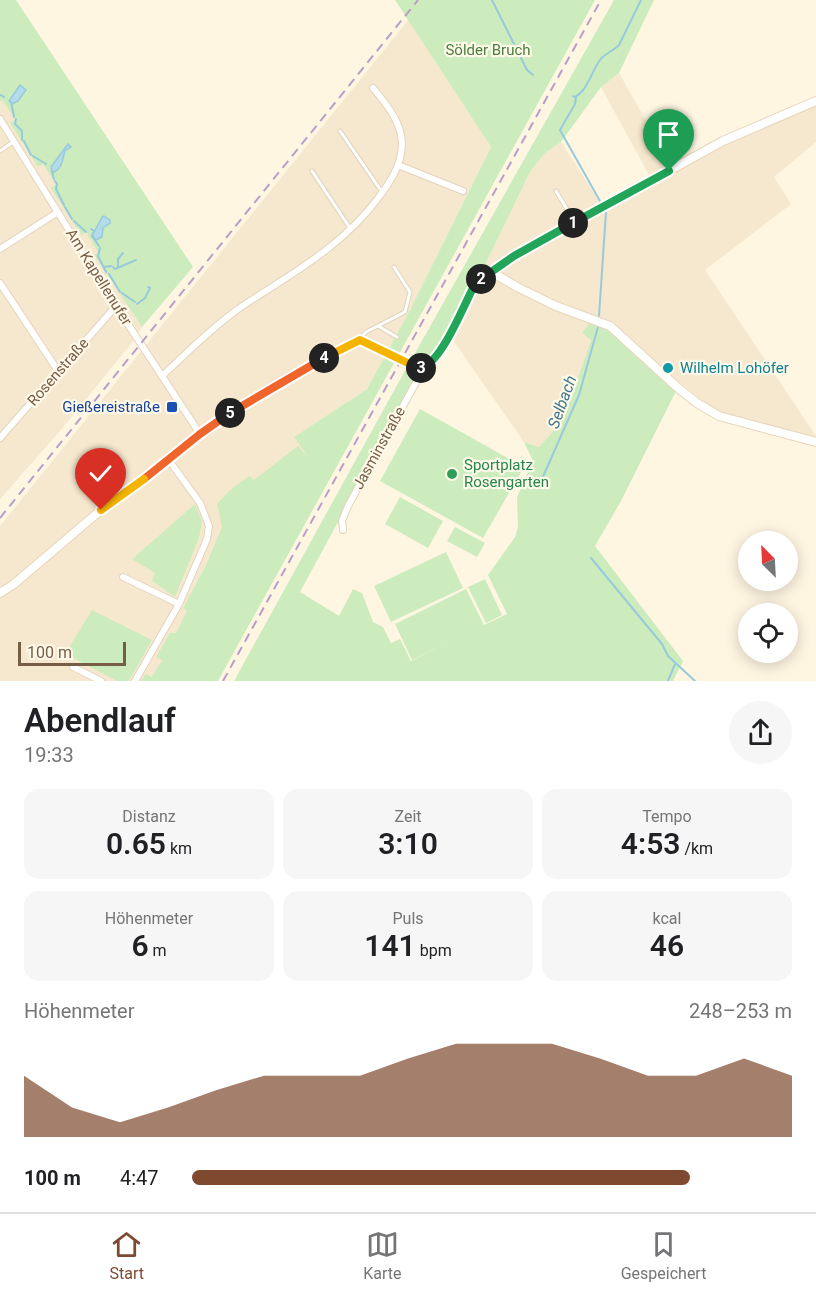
<!DOCTYPE html>
<html lang="de">
<meta charset="utf-8">
<style>
:root{--surface:#fff;--page:#f6f6f6;--text:#202124;--muted:#757577;--line:#e0e0e0;--accent:#7e492f}
body{margin:0;font-family:Roboto,sans-serif;background:var(--page);color:var(--text);height:100vh;display:flex;flex-direction:column;font-size:22px;white-space:nowrap}
*{box-sizing:border-box;margin:0}
p{font-size:20px;color:var(--muted)}
.icon{flex:none;width:33px;height:33px;fill:none;stroke:currentColor;stroke-width:2;stroke-linecap:round;stroke-linejoin:round}
.map{position:relative;height:681px;overflow:hidden}
.details{display:flex;flex-direction:column;background:var(--surface);flex:1}
.details>*{flex:none}
.needle{width:39px;rotate:336deg}
.controls{position:absolute;left:738px;top:531px;display:grid;gap:12px}
.controls a{display:grid;place-items:center;width:60px;height:60px;border-radius:50%;background:var(--surface);box-shadow:0 3px 15px #0003;font-size:30px}
.scale{position:absolute;left:18px;bottom:15px;width:108px;box-sizing:border-box;padding-left:6px;border:3px solid #775d46;border-top:0;font-size:16px;line-height:21px;white-space:nowrap;color:#775d46;-webkit-text-stroke:4px #fff9e9;paint-order:stroke}
.pin{position:absolute;display:grid;place-items:center;width:51px;height:51px;color:#fff;margin:-62px -26px;border-radius:50% 50% 50% 0;rotate:-45deg;box-shadow:0 0 6px #0007}
.pin .icon{rotate:45deg}
.km{position:absolute;width:30px;height:30px;margin:-15px;border-radius:50%;background:#222;color:#fff;font-size:16px;line-height:30px;text-align:center}
.round{display:grid;place-items:center;flex:none;width:63px;height:63px;border-radius:32px;background:var(--page)}
.headline{display:flex;align-items:center;justify-content:space-between;height:102px;padding:0 24px}
h1{font-size:33px;font-weight:600;line-height:45px}
.metrics{display:grid;grid-template-columns:repeat(3,1fr);gap:9px;height:102px;padding:6px 24px}
.metrics div{display:grid;align-content:center;border-radius:15px;background:var(--page);text-align:center}
.metrics b{font-size:30px;font-weight:600}
.metrics small{font-size:16px;font-weight:400}
.metrics p{font-size:16px}
.chart{height:168px;padding:12px 24px}
.chart p{display:flex;justify-content:space-between}
.chart svg{width:100%;height:108px;margin-top:6px;fill:var(--accent);opacity:.7}
ul{padding:0 24px;list-style:none;font-size:20px}
li{display:grid;grid-template-columns:96px 72px 1fr;align-items:center;height:45px}
li i{height:15px;border-radius:8px;background:var(--accent)}
.tabs{display:flex;justify-content:space-around;align-items:center;height:84px;border-top:2px solid var(--line);background:var(--surface);font-size:16px;color:var(--muted)}
.tabs a{display:grid;justify-items:center;gap:3px}
.tabs .active{color:var(--accent)}
.map>svg:first-child{display:block}
</style>
<div class="map">
<svg width="816" height="681" viewBox="0 0 816 681">
<rect width="100%" height="100%" fill="#fef6e1"/>
<path fill="#f6e8ce" d="M0 5 136 318 142 327 131 344 60 431 0 499Z
M409 19 491 147 410 310 367 389 294 437 318 471 204 681H0V526Z
M619 73 670 163 816 101V142L774 177 791 204 705 270 816 436V439L745 423 712 409 654 361 613 324 582 334 591 339 570 400 556 428 539 447 524 442 446 330 484 267 530 172 545 153 561 142 600 202 649 175 601 87Z"/>
<path fill="#ccecbe" d="M0 0H16L193 267 142 327 94 255 98 252 86 232 81 235 51 188 56 184 43 164 38 167 10 123 15 119 2 100 0 101Z
M395 0H595L218 681H141L146 674 152 677 162 660 156 657 170 633H176L187 611 183 608 206 565 222 527 217 504 229 491 249 476 254 480 298 446 308 457 294 437 367 389 410 310 491 147Z
M614 0H654L619 73 601 87 561 142 545 153 530 172 484 267 433 353 410 362Z
M591 321C626 335 647 369 676 391L621 501 595 546 683 661 673 681H234L407 367 415 372 413 384 300 592 339 616 353 589 362 593 373 622 383 627 391 643 400 639 411 661 451 641 412 660 395 624 466 589 484 625 507 614 488 575 515 537 518 527 517 497 533 461 524 442 539 447 556 428 570 400 591 340 582 333Z
M420 409 524 467 483 538 380 481Z
M400 497 443 521 428 548 385 524Z
M195 504 202 522 199 538 175 597 152 581 155 573 132 559Z
M455 527 485 543 477 557 447 541Z
M446 552 463 588 391 622 374 586Z
M485 579 502 615 486 623 468 587Z
M92 610 152 640 129 681H117L65 654Z"/>
<path fill="#b4dbe9" stroke="#99cadb" stroke-width="1.5" d="M20 85 26 90 18 101 12 104 9 101Z
M68 144 71 147 65 151C62 161 63 168 52 173L51 167Z
M104 216 110 220V223L103 228 102 237 96 240 92 236 102 217Z"/>
<g fill="none" stroke-linecap="round" stroke-linejoin="round">
<path stroke="#99cadb" stroke-width="2" d="M492 0 527 70 533 75
M0 95 4 97
M573 96 576 98 575 104 560 130 600 201
M575 97C588 90 591 72 600 60 604 54 613 51 619 45L641 0
M11 102 14 117
M16 119 15 124 22 131V140
M24 141 31 155
M33 156 46 164
M52 171 54 179
M55 181 57 184 56 189 64 205
M65 207 72 219
M74 221 86 232
M91 229 94 231 92 236 99 246
M100 248 98 256 106 272
M118 266V259L123 253
M104 267 111 266
M113 267 115 269 136 260
M109 274 120 292
M148 287H149
M122 293 135 302
M137 304 145 298 150 288
M599 316 606 212
M543 485 542 479 579 395 598 327
M591 558 662 644 668 656 695 681
M668 681 675 664"/>
<g stroke="#e3d3bc" stroke-width="5">
<path id="lane" d="M340 131 382 192
M0 151 13 142
M312 171 350 228
M556 191 574 221
M378 326 397 337
M361 338 366 332 405 312 410 292 394 267"/>
</g>
<g stroke="#e3d3bc" stroke-width="8">
<path id="street" d="M0 119 116 306 200 434
M398 165 463 191
M0 249 58 212
M0 283 58 371
M162 376C187 353 212 327 241 307 291 274 342 247 379 197 391 181 402 164 402 143 401 121 386 104 373 88
M0 438 116 306
M343 530 342 521 348 506 424 368
M123 577 179 604
M73 667 101 681
M135 681 179 604 207 539 209 526 200 503 168 459"/>
</g>
<g stroke="#e8d5b9" stroke-width="10">
<path id="secondary" d="M490 271 517 287 556 306 610 326 678 388 697 403 719 416 816 442
M0 593 14 584 101 510 142 481 200 434 237 408 290 376 360 340C379 344 401 365 418 368 439 371 463 302 474 287 484 273 500 265 514 256L723 141 816 101"/>
</g>
<use href="#lane" stroke="#fff" stroke-width="3"/>
<use href="#street" stroke="#fff" stroke-width="6"/>
<use href="#secondary" stroke="#fff" stroke-width="8"/>
<path stroke="#b99fc8" stroke-width="2" stroke-dasharray="9 6" stroke-linecap="butt" d="M0 518 418 0
M223 681 601 0"/>
</g>
<g fill="none" stroke-linecap="round" stroke-linejoin="round">
<g stroke="#fff" stroke-width="12">
<path id="split-1" d="M573 223 669 171"/>
</g>
<g stroke="#fff" stroke-width="12">
<path id="split-2" d="M481 279 514 256 573 223"/>
</g>
<g stroke="#fff" stroke-width="12">
<path id="split-3" d="M421 368C441 363 463 307 473 288L481 279"/>
</g>
<g stroke="#fff" stroke-width="12">
<path id="split-4" d="M324 358 360 340 414 366 421 368"/>
</g>
<g stroke="#fff" stroke-width="12">
<path id="split-5" d="M230 413 324 358"/>
</g>
<g stroke="#fff" stroke-width="12">
<path id="split-6" d="M144 479 200 434 230 413"/>
</g>
<g stroke="#fff" stroke-width="12">
<path id="split-7" d="M101 510 144 479"/>
</g>
<use href="#split-1" stroke="#22a559" stroke-width="8"/>
<use href="#split-2" stroke="#22a559" stroke-width="8"/>
<use href="#split-3" stroke="#22a559" stroke-width="8"/>
<use href="#split-4" stroke="#f5b400" stroke-width="8"/>
<use href="#split-5" stroke="#f0652b" stroke-width="8"/>
<use href="#split-6" stroke="#f0652b" stroke-width="8"/>
<use href="#split-7" stroke="#f5b400" stroke-width="8"/>
</g>
<circle fill="#0f9aa8" stroke="#fff9e9" stroke-width="2" cx="668" cy="368" r="6"/>
<rect fill="#1a4fb4" stroke="#fff9e9" stroke-width="2" x="166" y="401" width="12" height="12" rx="3"/>
<circle fill="#2e9e5b" stroke="#fff9e9" stroke-width="2" cx="452" cy="474" r="6"/>
<g text-anchor="middle" dominant-baseline="central" stroke-width="4.5" stroke-linejoin="round" paint-order="stroke">
<g font-size="15" fill="#497e3d" stroke="#fff9e9">
<text x="488" y="50">Sölder Bruch</text>
</g>
<g font-size="15" fill="#775d46" stroke="#fff9e9">
<text transform="translate(99 277) rotate(58)">Am Kapellenufer</text>
<text transform="translate(58 372) rotate(-49)">Rosenstraße</text>
<text transform="translate(379 448) rotate(-61)">Jasminstraße</text>
</g>
<g font-size="15" fill="#0d838f" stroke="#fff9e9" text-anchor="start">
<text x="680" y="368">Wilhelm Lohöfer</text>
</g>
<g font-size="15" fill="#164399" stroke="#fff9e9" text-anchor="end">
<text x="160" y="407">Gießereistraße</text>
</g>
<g font-size="15" fill="#27864d" stroke="#fff9e9" text-anchor="start">
<text x="464" y="465">Sportplatz<tspan x="464" dy="17">Rosengarten</tspan></text>
</g>
<g font-size="16" font-style="italic" fill="#3d768c" stroke="#fff9e9">
<text transform="translate(562 402) rotate(-70)">Selbach</text>
</g>
</g>
</svg>
<div class="controls">
<a><svg class="needle" viewBox="-14 -14 28 28"><path d="M0-13l5 13h-10z" fill="#e53935"/><path d="M0 13l5-13h-10z" fill="#757577"/></svg></a>
<a><svg class="icon" aria-label="locate" viewBox="0 0 24 24"><circle cx="12" cy="12" r="6"/><path d="M12 2v4M12 18v4M2 12h4M18 12h4"/></svg></a>
</div>
<div class="scale">100 m</div>
<div class="pin" style="left:669px;top:171px;background:#1e9e55"><svg class="icon" aria-label="arrive" viewBox="0 0 24 24"><path d="M6 21V4h12l-3 4 3 4H6"/></svg></div>
<div class="pin" style="left:101px;top:510px;background:#d93025"><svg class="icon" aria-label="check" viewBox="0 0 24 24"><path d="M5 12l5 5 9-10"/></svg></div>
<b class="km" style="left:573px;top:223px">1</b>
<b class="km" style="left:481px;top:279px">2</b>
<b class="km" style="left:421px;top:368px">3</b>
<b class="km" style="left:324px;top:358px">4</b>
<b class="km" style="left:230px;top:413px">5</b>
</div>
<section class="details">
<div class="headline"><div><h1>Abendlauf</h1><p>19:33</p></div><a class="round"><svg class="icon" aria-label="share" viewBox="0 0 24 24"><path d="M12 15V3M7 8l5-5 5 5M5 13v7h14v-7"/></svg></a></div>
<div class="metrics">
<div><p>Distanz</p><b>0.65<small> km</small></b></div>
<div><p>Zeit</p><b>3:10</b></div>
<div><p>Tempo</p><b>4:53<small> /km</small></b></div>
</div>
<div class="metrics">
<div><p>Höhenmeter</p><b>6<small> m</small></b></div>
<div><p>Puls</p><b>141<small> bpm</small></b></div>
<div><p>kcal</p><b>46</b></div>
</div>
<div class="chart"><p><span>Höhenmeter</span>248–253 m</p>
<svg viewBox="0 0 160 44" preserveAspectRatio="none"><path d="M0 44V19L10 32L20 38L30 32L40 25L50 19L60 19L70 19L80 12L90 6L100 6L110 6L120 12L130 19L140 19L150 12L160 19V44z"/></svg>
</div>
<ul>
<li><b>100 m</b>4:47<i style="width:83%"></i></li>
</ul>
</section>
<nav class="tabs">
<a class="active"><svg class="icon" aria-label="home" viewBox="0 0 24 24"><path d="M3 11l9-7 9 7M6 9v11h12V9"/></svg>Start</a>
<a><svg class="icon" aria-label="map" viewBox="0 0 24 24"><path d="M3 6l6-2 6 2 6-2v14l-6 2-6-2-6 2zM9 4v14M15 6v14"/></svg>Karte</a>
<a><svg class="icon" aria-label="saved" viewBox="0 0 24 24"><path d="M7 4h10v16l-5-4-5 4z"/></svg>Gespeichert</a>
</nav>
